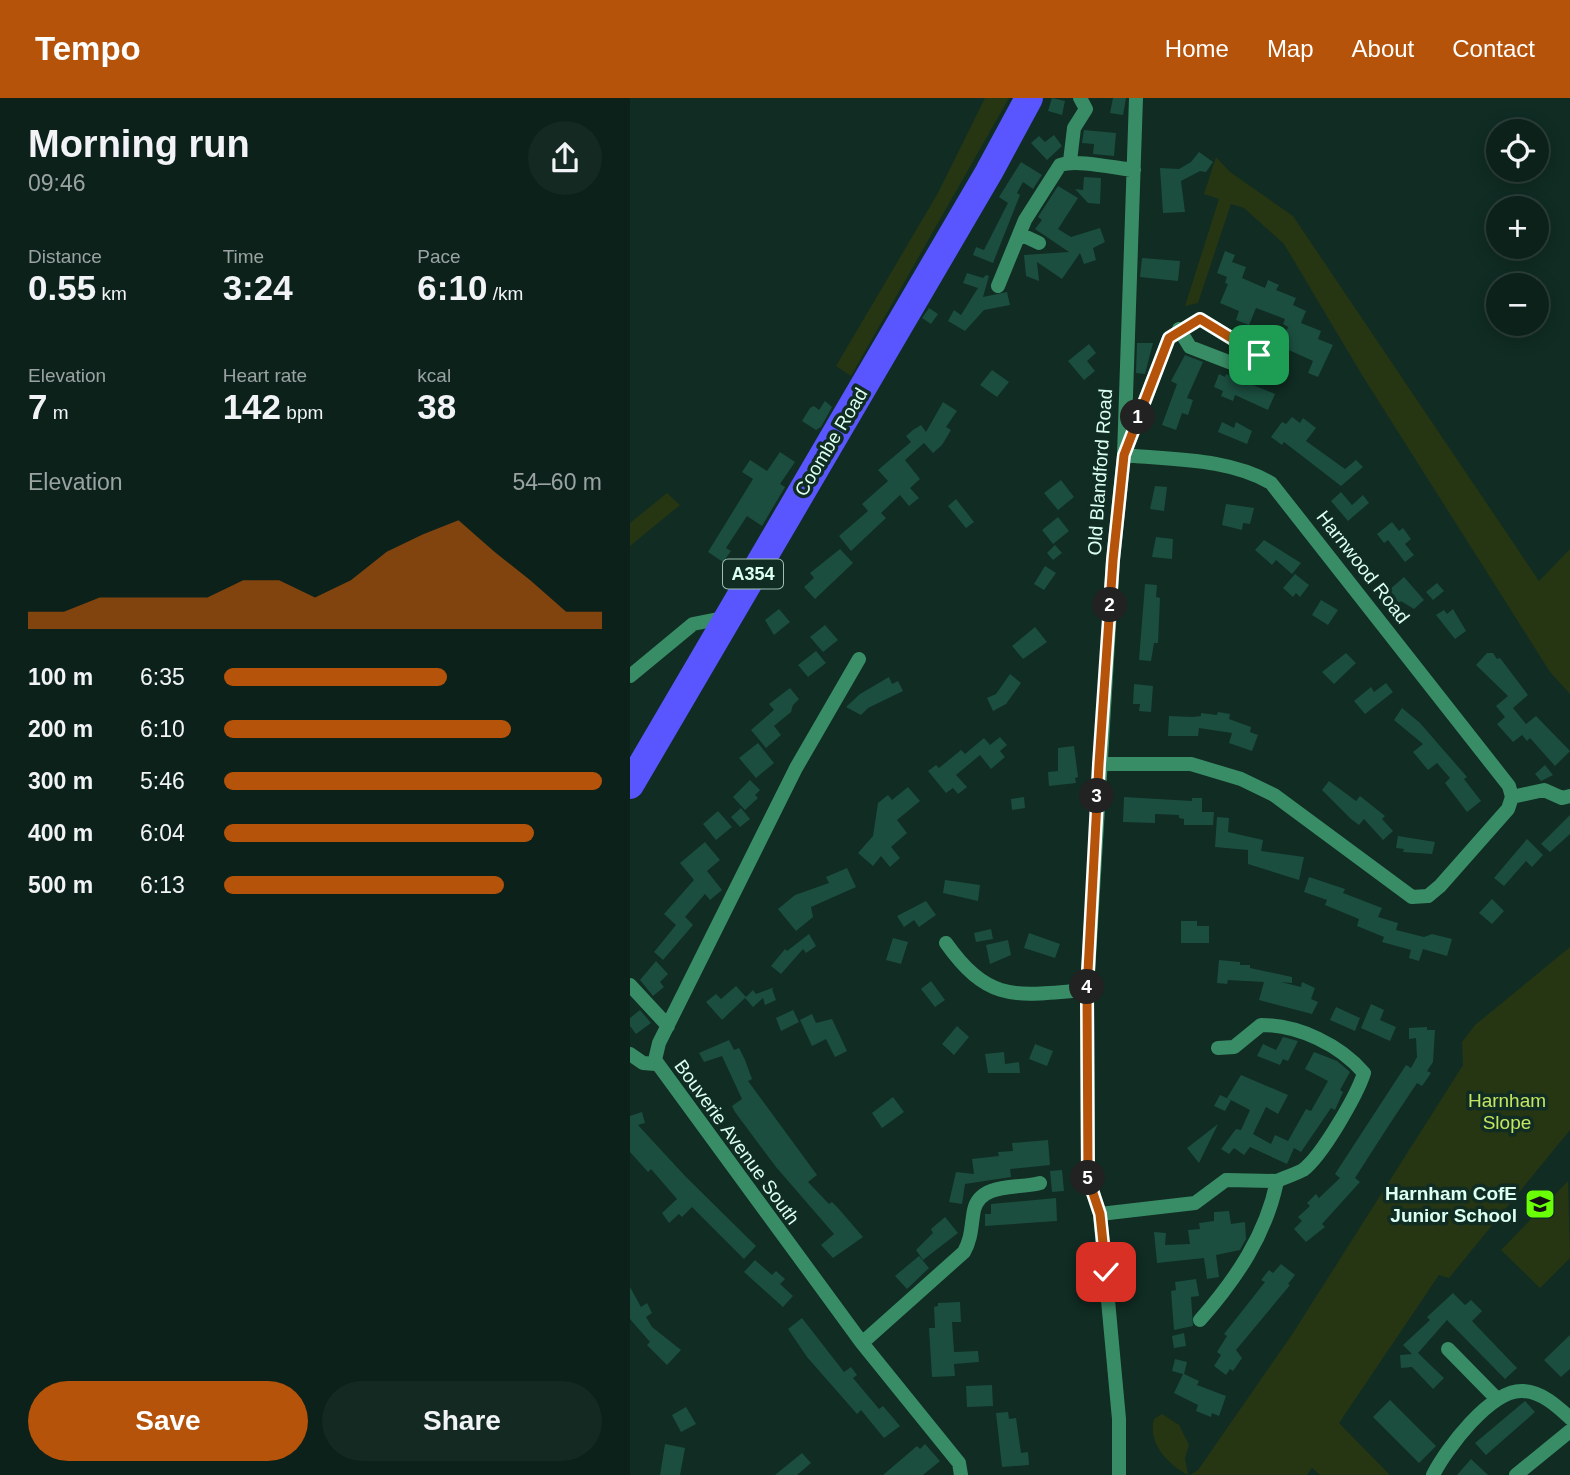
<!DOCTYPE html>
<meta charset="utf-8">
<style>
:root{--surface:#0c211a;--page:#152923;--text:#f1f3f6;--muted:#9aa3a2;--line:#2c3e39;--accent:#b45309}
body{margin:0;font-family:Arial,sans-serif;background:var(--page);color:var(--text);height:100vh;display:flex;flex-direction:column;font-size:26px;white-space:nowrap}
*{box-sizing:border-box;margin:0}
p{font-size:23px;color:var(--muted)}
.icon{flex:none;width:38px;height:38px;fill:none;stroke:currentColor;stroke-width:2;stroke-linecap:round;stroke-linejoin:round}
.map{position:relative;flex:1;overflow:hidden}
.side{display:flex;flex-direction:column;background:var(--surface);width:630px}
.side>*{flex:none}
.tools{position:absolute;left:856px;top:21px;display:grid;gap:14px}
.tools a{display:grid;place-items:center;width:63px;height:63px;border-radius:50%;background:var(--surface);box-shadow:0 4px 18px #0003,0 0 0 2px var(--line);font-size:35px}
.pin{position:absolute;display:grid;place-items:center;width:60px;height:60px;color:#fff;margin:-30px;border-radius:14px;box-shadow:0 4px 10px #0006}
.km{position:absolute;width:35px;height:35px;margin:-18px;border-radius:50%;background:#222;color:#fff;font-size:19px;line-height:35px;text-align:center}
.round{display:grid;place-items:center;flex:none;width:74px;height:74px;border-radius:37px;background:var(--page)}
.headline{display:flex;align-items:center;justify-content:space-between;height:119px;padding:0 28px}
h1{font-size:38px;font-weight:600;line-height:52px}
.metrics{display:grid;grid-template-columns:repeat(3,1fr);gap:10px;height:119px;padding:7px 28px}
.metrics div{display:grid;align-content:center}
.metrics b{font-size:35px;font-weight:600}
.metrics small{font-size:19px;font-weight:400}
.metrics p{font-size:19px}
.chart{height:196px;padding:14px 28px}
.chart p{display:flex;justify-content:space-between}
.chart svg{width:100%;height:126px;margin-top:7px;fill:var(--accent);opacity:.7}
.button{display:flex;gap:14px;margin-top:auto;padding:14px 28px}
.button a{flex:1;height:80px;border-radius:42px;background:var(--accent);color:#fff;font-size:28px;font-weight:600;line-height:80px;text-align:center}
.button a+a{background:var(--page);color:var(--text)}
ul{padding:0 28px;list-style:none;font-size:23px}
li{display:grid;grid-template-columns:112px 84px 1fr;align-items:center;height:52px}
li i{height:18px;border-radius:9px;background:var(--accent)}
header{display:flex;align-items:center;gap:42px;box-sizing:border-box;height:98px;padding:0 35px;background:var(--accent);color:#fff}
header strong{font-size:33px}
nav{display:flex;gap:38px;margin-inline-start:auto;font-size:24px}
main{display:flex;flex:1;min-height:0}
.map>svg:first-child{display:block}
</style>
<header>
<strong>Tempo</strong>
<nav><a>Home</a><a>Map</a><a>About</a><a>Contact</a></nav>
</header>
<main>
<section class="side">
<div class="headline"><div><h1>Morning run</h1><p>09:46</p></div><a class="round"><svg class="icon" aria-label="share" viewBox="0 0 24 24"><path d="M12 15V3M7 8l5-5 5 5M5 13v7h14v-7"/></svg></a></div>
<div class="metrics">
<div><p>Distance</p><b>0.55<small> km</small></b></div>
<div><p>Time</p><b>3:24</b></div>
<div><p>Pace</p><b>6:10<small> /km</small></b></div>
</div>
<div class="metrics">
<div><p>Elevation</p><b>7<small> m</small></b></div>
<div><p>Heart rate</p><b>142<small> bpm</small></b></div>
<div><p>kcal</p><b>38</b></div>
</div>
<div class="chart"><p><span>Elevation</span>54–60 m</p>
<svg viewBox="0 0 160 44" preserveAspectRatio="none"><path d="M0 44V38L10 38L20 33L30 33L40 33L50 33L60 27L70 27L80 33L90 27L100 17L110 11L120 6L130 17L140 27L150 38L160 38V44z"/></svg>
</div>
<ul>
<li><b>100 m</b>6:35<i style="width:59%"></i></li>
<li><b>200 m</b>6:10<i style="width:76%"></i></li>
<li><b>300 m</b>5:46<i style="width:100%"></i></li>
<li><b>400 m</b>6:04<i style="width:82%"></i></li>
<li><b>500 m</b>6:13<i style="width:74%"></i></li>
</ul>
<div class="button"><a>Save</a><a>Share</a></div>
</section>
<div class="map">
<svg width="940" height="1377" viewBox="0 0 940 1377">
<rect width="100%" height="100%" fill="#102c23"/>
<path fill="#263613" d="M355 0H379L221 278 206 268 308 95Z
M586 59 600 74 663 118 909 483 940 451V596L920 574 732 277 654 146 614 110 601 106 568 205 555 208 589 101 574 96Z
M37 395 50 407 0 448V425Z
M940 849V1032L819 1180 809 1177 709 1325 760 1377H690L682 1370 677 1377H560L568 1372 663 1235 833 967 832 944 845 927Z
M938 1083 940 1160 910 1190 871 1152Z
M532 1316 549 1327 559 1347 555 1360 558 1377C538 1367 517 1344 524 1321Z"/>
<path fill="#1b4e3f" d="M422 0 435 3 432 17 418 13Z
M483 0H496L493 17 480 15Z
M454 32 486 35 484 58 463 56 464 46 452 45Z
M424 37 432 48 417 62 401 45 409 38 415 44Z
M569 54 583 64 576 74 570 73 551 83 555 114 533 115 530 70 549 71 561 64Z
M391 64 412 77 403 91 393 84 387 95 390 97 363 165 343 157 346 149 354 152 378 105 369 99Z
M454 79 471 80 470 106 458 105 445 91 453 92Z
M428 88 448 100 428 131 441 139 470 130 475 144 463 150 466 162 454 166 450 155 432 181 407 164 409 183 396 178 394 157 439 154 405 131 412 122 408 119Z
M595 153 605 157 602 164 616 169 612 180 635 190 638 182 649 187 646 192 666 200 663 207 676 213 671 225 691 233 688 241 703 247 688 279 678 275 683 263 650 248 658 229 653 226 655 221 626 210 619 227 606 222 609 213 590 205 598 186 595 185 597 179 587 175Z
M512 160 550 163 548 183 510 179Z
M337 175 353 180 356 177 359 178 353 199 377 194 380 207 354 212 335 233 318 223 324 212 331 217 348 190 333 185Z
M299 210 308 216 301 226 292 220Z
M507 245H523L515 276 506 275Z
M459 246 466 255 457 263 465 273 454 282 438 263Z
M555 257 573 264 557 300 563 302 558 317 552 315 546 332 532 327 547 286 541 283Z
M362 272 379 284 367 299 350 287Z
M589 276 595 279 596 276 645 296 638 312 605 297 603 303 591 298 593 293 584 289Z
M195 303 202 309 191 329 186 332 172 323 180 310 184 308 189 312Z
M313 304 327 313 316 329 321 332 312 347 303 355 294 345 275 362 290 381 280 390 289 400 279 408 270 397 251 415 256 420 221 453 209 438 238 413 232 406 258 383 248 372 281 344 276 338 283 332 291 327 296 334Z
M662 319 670 325 673 320 686 330 676 343 715 371 726 362 733 369 711 388 654 344 652 347 641 339 652 324 656 326Z
M592 324 604 330 606 324 622 333 617 346 588 334Z
M150 354 165 364 150 386 155 389 132 428 117 418 96 450 101 453 93 464 78 454 123 381 112 374 120 362 137 373Z
M431 382 444 399 428 412 414 395Z
M525 388 537 389 534 413 520 411Z
M711 394 722 407 733 397 739 405 718 423 701 403Z
M326 401 344 424 336 430 318 408Z
M596 406 624 410 620 426 613 425 612 432 592 427Z
M428 419 439 433 423 446 412 432Z
M762 424 769 433 773 430 781 441 775 446 784 457 775 464 758 442 754 445 747 436Z
M526 439 543 441 542 461 522 459Z
M634 442 671 465 662 476 646 462 642 467 625 452Z
M425 447 432 455 423 462 417 455Z
M210 451 223 465 185 501 174 489 184 480 180 475Z
M415 468 426 475 414 492 404 486Z
M665 476 679 487 670 499 666 495 663 499 653 490Z
M774 479 794 502 784 511 771 503 769 505 758 493Z
M807 485 814 493 803 502 796 494Z
M515 486 527 487 526 499 530 500 528 545H524L521 563 509 562Z
M691 502 708 512 698 527 682 517Z
M149 511 160 524 144 537 135 522Z
M823 511 836 533 825 541 806 517 814 512 817 516Z
M195 527 208 542 193 554 180 539Z
M405 529 417 544 393 561 382 548Z
M186 553 196 565 178 579 168 567Z
M716 555 726 565 704 586 692 574Z
M857 555H863L867 561 870 560 898 597 883 610 896 626 906 618 940 653 925 668 900 640 897 643 892 637 883 644 867 626 875 619 866 608 878 598 846 567Z
M380 576 391 585 376 606 363 613 357 600 366 596Z
M259 579 262 586 268 583 273 593 238 610 231 617 216 609 230 596Z
M756 585 763 594 735 616 724 603 741 589 744 594Z
M504 586 523 588 521 614 509 613 510 606H503Z
M160 590 169 601 163 607 161 614 144 628 151 637 136 650 121 632 144 612 139 606Z
M772 610 790 625 837 679 834 681 851 703 837 714 815 685 820 680 807 665 798 672 783 654 793 646 764 622Z
M588 614 600 616 599 621 621 629 620 634 628 637 622 653 599 645 602 635 569 630 568 638H538L539 618 563 619 571 618V615L587 617Z
M370 639 377 647 370 653 375 659 361 671 350 657 326 677 337 689 328 696 323 690 316 695 298 673 306 667 309 670 331 652 335 656 354 640 360 647Z
M128 645 144 665 126 680 109 660Z
M444 648 448 679 445 680 446 685 419 688 418 674 428 673V650Z
M915 667 923 677 911 683 905 676Z
M120 682 130 692 125 697 128 700 115 712 103 699Z
M699 683 726 703 730 698 755 718 752 721 763 733 753 742 734 721 729 727 721 721 692 692Z
M278 689 290 703 267 722 277 735 261 749 270 760 260 769 251 758 243 768 228 755 243 738 248 705 258 697 262 702Z
M394 699 395 710 382 712 381 701Z
M494 699 562 703V700H572V714H584L583 727H554V721L549 720V717L525 716V725L493 724Z
M111 710 120 721 110 729 101 719Z
M88 713 102 729 86 742 73 726Z
M940 717V736L920 754 911 746Z
M587 719 599 720 598 734 633 742 631 753 674 759 669 782 618 766V752L585 749Z
M768 738 805 744 802 756 773 754 774 751 766 750Z
M897 741 913 757 902 769 896 763 874 788 864 780Z
M75 744 90 762 77 773 92 792 80 802 75 796 55 819 63 827 33 862 24 854 46 827 34 816 64 782 50 765Z
M217 770 226 789 181 809 183 819 166 833 148 811 165 797 199 785 196 779Z
M679 779 715 791 713 795 752 810 748 819 768 825 766 832 794 839 802 836 822 841 817 858 793 851 789 863 779 860 781 852 752 844 754 839 727 828 729 821 695 807 697 802 674 794Z
M315 782 350 787 348 803 313 795Z
M862 801 874 813 862 826 849 815Z
M296 803 306 817 289 829 284 822 274 829 267 818Z
M551 823H567V828H579V845H551Z
M361 831 363 841 346 844 344 835Z
M399 835 430 846 425 860 394 850Z
M179 836 186 848 176 855 173 851 151 876 141 868 155 851 157 853Z
M263 840 278 844 271 866 256 862Z
M378 842 381 857 360 866 356 847Z
M589 862 610 864V867H620V870L662 879V885L651 884 671 889 672 884 685 890 681 901 688 904 682 916 629 902 634 884 598 882 597 886 587 885Z
M26 863 38 876 30 884 34 889 23 898 10 882Z
M301 883 315 902 305 909 291 891Z
M106 888 116 899 123 892 126 896 145 889 142 891 146 902 135 907 133 900 123 909 115 900 92 922 76 904 86 896 91 901Z
M741 906 754 912 750 922 766 929 760 943 731 930Z
M706 909 730 920 725 933 700 922Z
M10 912 21 925 6 936 0 928V920Z
M163 912 169 924 151 933 146 920Z
M182 916 186 925 202 921 217 953 205 959 196 941 182 948 170 922Z
M327 928 339 939 324 957 312 946Z
M797 929V932H805L803 964 797 973 801 975 792 988 787 985 759 1027 725 1080 730 1084 692 1126 695 1129 676 1144 664 1131 672 1123 668 1119 680 1108 677 1105 686 1096 689 1100 710 1080 705 1076 776 967 781 970 787 959 786 940 779 941V930Z
M653 939 668 943 658 963 653 961 650 967 627 958 633 946 646 952Z
M99 942 104 952 109 950 115 962 122 981 118 983 187 1077 178 1084 199 1106 202 1104 208 1110 233 1139 203 1160 191 1147 204 1136 146 1069 105 1014 102 1008 112 1001 92 958 74 964 69 955Z
M405 946 423 953 417 968 399 961Z
M374 954 375 966 389 964 390 975H358L355 956Z
M684 954 707 963 720 974 710 992 713 994 705 1012 701 1010 671 1054 664 1050 657 1066 620 1049 614 1057 604 1050 599 1056 591 1051 606 1031 611 1032 620 1012 597 1000 611 977 658 997 648 1016 636 1009 623 1036 641 1046 645 1037 658 1043 676 1011 681 1013 698 983 675 971Z
M590 997 601 1002 595 1013 584 1008Z
M263 999 274 1014 252 1030 242 1015Z
M12 1014 15 1025 8 1027 55 1078 126 1148 114 1161 62 1109 52 1119 49 1116 39 1125 32 1115 47 1101 21 1071 18 1074 0 1054V1018Z
M588 1026 569 1065 557 1050Z
M418 1042 420 1067 380 1071 381 1079 335 1086 332 1106 319 1104 326 1074 344 1076 342 1061 369 1058 368 1054 383 1053 382 1045Z
M432 1072 434 1093 422 1094 420 1073Z
M426 1100 427 1123 355 1128V1116H361V1106Z
M599 1113 601 1126 615 1124 616 1141 610 1152 586 1157 589 1179 577 1181 574 1160 527 1165 524 1134 536 1135 535 1147 560 1146 558 1132 570 1131 569 1125 584 1123V1114Z
M315 1119 328 1135 293 1162 286 1152 303 1135 301 1131Z
M289 1158 299 1170 277 1191 265 1178Z
M125 1162 142 1177 146 1173 155 1181 150 1186 163 1198 153 1209 114 1174Z
M651 1166 665 1177 658 1186 660 1187 606 1252 612 1260 603 1273 600 1271 596 1277 584 1268 591 1257 587 1254 597 1238 594 1236 635 1184 631 1182 639 1172 643 1175Z
M566 1181 569 1198 561 1199 563 1228 544 1232 541 1193 546 1192 545 1184Z
M0 1189 11 1209 17 1205 22 1215 16 1219 22 1229 51 1252 37 1267 17 1247 20 1244 0 1221Z
M823 1195 835 1207 841 1202 852 1213 842 1223 887 1270 875 1281 817 1222 788 1255 814 1280 803 1291 782 1269 771 1270 770 1257 782 1256 773 1247 800 1222 797 1219Z
M330 1204 331 1224H322L324 1254 348 1253 349 1264 324 1266 325 1278 302 1279 299 1230H305L304 1209 308 1208V1205Z
M172 1220 214 1274 221 1269 227 1277 223 1280 249 1311 253 1308 270 1328 254 1340 231 1312 227 1316 177 1259 158 1231Z
M554 1235 556 1248 544 1250 542 1238Z
M940 1237V1271L931 1279 914 1262Z
M545 1261 557 1264 554 1276 569 1283 567 1287 596 1298 589 1318 582 1315 581 1319 566 1313 568 1307 544 1295 553 1276 542 1273Z
M362 1287 363 1308 337 1309 336 1288Z
M760 1302 806 1348 789 1365 743 1319Z
M895 1303 905 1314 856 1357 845 1345Z
M56 1309 66 1326 51 1334 42 1317Z
M378 1314 379 1321 386 1320 391 1355 398 1354 399 1367 372 1369 366 1315Z
M35 1346 55 1350 50 1377H30Z
M295 1346 310 1363 293 1377H253L287 1348 290 1351Z
M172 1355 181 1365 167 1377H145Z
M841 1361 858 1377H827Z"/>
<g fill="none" stroke-linecap="round" stroke-linejoin="round">
<path stroke="#398d66" stroke-width="14" d="M440 63 444 30 456 11 450 0
M390 136 409 145
M368 188 395 122 430 67C446 61 485 70 504 72
M549 231 560 249 630 276
M229 561 166 670 29 945 25 962 232 1245 329 1365 331 1377
M0 578 63 526 98 519
M469 666H561L611 681 644 697 782 799 798 798 810 788 878 711 882 699 879 688 641 385C598 360 543 362 494 357L539 240 570 221 629 257
M882 699 914 692 932 700 940 698
M316 845C360 907 388 897 457 892
M0 887 38 928
M0 956 13 965 26 966
M470 1116 565 1105 596 1082 647 1083
M570 1222C606 1181 636 1137 647 1083 655 1079 666 1076 673 1072 692 1058 727 997 734 975 710 947 669 927 631 927L604 949 588 950
M232 1245 334 1154C342 1140 341 1127 344 1112 350 1084 389 1091 410 1085
M818 1251 867 1301
M489 1377V1321L470 1116 458 1080 457 892 483 462 494 357 506 0
M803 1377C816 1351 861 1291 893 1293 912 1294 927 1308 940 1320
M886 1377 940 1333"/>
<path stroke="#5956ff" stroke-width="28" d="M0 687 359 74 399 0"/>
</g>
<g fill="none" stroke-linecap="round" stroke-linejoin="round">
<g stroke="#fff" stroke-width="14">
<path id="route" d="M476 1174 470 1116 458 1080 457 892 469 666 483 462 494 357 539 240 570 221 629 257"/>
</g>
<use href="#route" stroke="#b45309" stroke-width="9"/>
</g>
<defs>
<g id="school-square" transform="scale(1.575)"><rect x="-9" y="-9" width="18" height="18" rx="4" fill="#6bff07" stroke="#102c23"/><path d="M0-5L7-2L0 1L-7-2ZM-4 1L0 2.5L4 1V4Q0 6-4 4Z" fill="#111"/></g>
</defs>
<g fill-rule="evenodd">
<use href="#school-square" x="910" y="1106"/>
</g>
<g text-anchor="middle" dominant-baseline="central" stroke-width="7" stroke-linejoin="round" paint-order="stroke">
<rect fill="#102c23" stroke="#9ec0b3" stroke-width="2" x="93" y="461.5" width="60" height="29" rx="5"/>
<g font-size="18" font-weight="bold" fill="#dbfff1">
<text x="123" y="476">A354</text>
</g>
<g font-size="19" fill="#dbfff1" stroke="#102c23">
<text transform="translate(201 344) rotate(-59)">Coombe Road</text>
<text transform="translate(470 374) rotate(-86)">Old Blandford Road</text>
<text transform="translate(733 469) rotate(52)">Harnwood Road</text>
<text transform="translate(107 1044) rotate(54)">Bouverie Avenue South</text>
</g>
<g font-size="19" fill="#c5e660" stroke="#102c23">
<text x="877" y="1002">Harnham<tspan x="877" dy="22">Slope</tspan></text>
</g>
<g font-size="19" font-weight="bold" fill="#dbfff1" stroke="#102c23" text-anchor="end">
<text x="887" y="1095">Harnham CofE<tspan x="887" dy="22">Junior School</tspan></text>
</g>
</g>
</svg>
<div class="tools">
<a><svg class="icon" aria-label="locate" viewBox="0 0 24 24"><circle cx="12" cy="12" r="6"/><path d="M12 2v4M12 18v4M2 12h4M18 12h4"/></svg></a>
<a>+</a>
<a>−</a>
</div>
<div class="pin" style="left:629px;top:257px;background:#1e9e55"><svg class="icon" aria-label="arrive" viewBox="0 0 24 24"><path d="M6 21V4h12l-3 4 3 4H6"/></svg></div>
<div class="pin" style="left:476px;top:1174px;background:#d93025"><svg class="icon" aria-label="check" viewBox="0 0 24 24"><path d="M5 12l5 5 9-10"/></svg></div>
<b class="km" style="left:508px;top:319px">1</b>
<b class="km" style="left:480px;top:507px">2</b>
<b class="km" style="left:467px;top:698px">3</b>
<b class="km" style="left:457px;top:889px">4</b>
<b class="km" style="left:458px;top:1080px">5</b>
</div>
</main>
